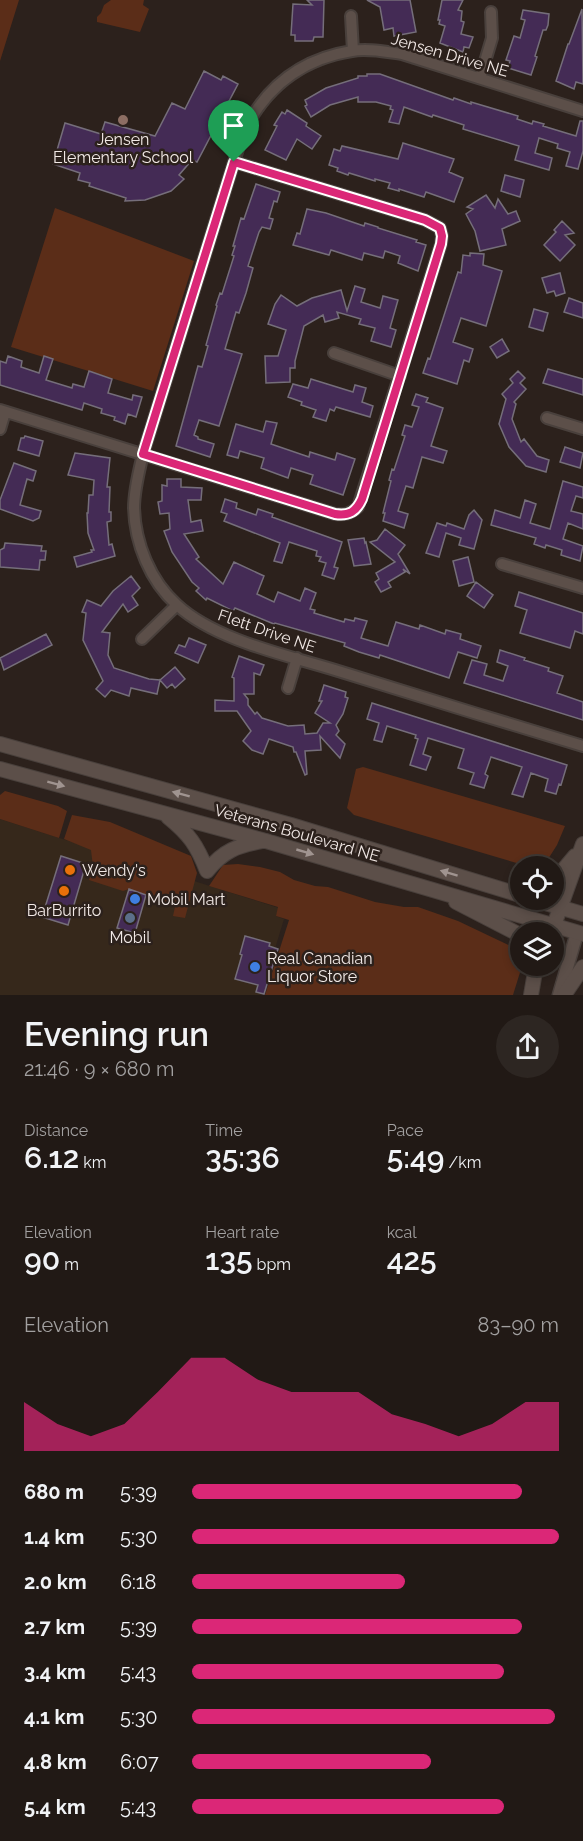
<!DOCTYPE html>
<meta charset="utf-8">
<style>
:root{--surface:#211915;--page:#2d2622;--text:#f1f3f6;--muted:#a2a0a0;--line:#3e3834;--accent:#db2777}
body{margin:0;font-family:Raleway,sans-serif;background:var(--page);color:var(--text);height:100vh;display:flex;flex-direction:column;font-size:22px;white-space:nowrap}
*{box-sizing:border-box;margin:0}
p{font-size:20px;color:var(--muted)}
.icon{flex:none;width:33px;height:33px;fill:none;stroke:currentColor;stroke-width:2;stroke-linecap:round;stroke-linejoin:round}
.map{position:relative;height:995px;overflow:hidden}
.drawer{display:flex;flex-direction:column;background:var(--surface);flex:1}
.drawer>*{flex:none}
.fabs{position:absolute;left:510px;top:856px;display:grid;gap:12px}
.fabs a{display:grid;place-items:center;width:54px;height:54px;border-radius:50%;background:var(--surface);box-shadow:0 3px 9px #0003,0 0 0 2px var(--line);font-size:30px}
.pin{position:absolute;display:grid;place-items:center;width:51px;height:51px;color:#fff;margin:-62px -26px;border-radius:50% 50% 50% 0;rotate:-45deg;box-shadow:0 0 6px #0007}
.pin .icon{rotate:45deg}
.round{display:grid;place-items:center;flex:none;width:63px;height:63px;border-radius:32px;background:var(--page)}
.overview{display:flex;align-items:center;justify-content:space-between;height:102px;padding:0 24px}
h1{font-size:33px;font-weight:600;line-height:45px}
.metrics{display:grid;grid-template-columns:repeat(3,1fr);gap:9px;height:102px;padding:6px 24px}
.metrics div{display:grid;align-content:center}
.metrics b{font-size:30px;font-weight:600}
.metrics small{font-size:16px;font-weight:400}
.metrics p{font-size:16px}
.chart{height:168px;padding:12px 24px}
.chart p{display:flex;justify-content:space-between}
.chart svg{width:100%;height:108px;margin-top:6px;fill:var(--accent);opacity:.7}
ul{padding:0 24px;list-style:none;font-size:20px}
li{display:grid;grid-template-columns:96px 72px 1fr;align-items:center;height:45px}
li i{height:15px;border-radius:8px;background:var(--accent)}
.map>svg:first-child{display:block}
</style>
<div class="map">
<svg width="583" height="995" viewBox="0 0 583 995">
<rect width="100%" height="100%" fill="#2c211c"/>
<path fill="#36281b" d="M0 819 279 908 276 916 284 919 261 995H0Z"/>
<path fill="#5b2d18" d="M0 0H19L0 61Z
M111 0H144L143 5 149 9 140 32 97 22V17L101 13 104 5Z
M55 208 194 261 153 391 11 347Z
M363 767 565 826 557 845 543 867H530L354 815 347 808 356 769Z
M5 791 58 806 67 811 59 838 0 819V795Z
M72 815 110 822 191 856 197 873 185 918 173 916 175 907 145 898 146 895 129 889 123 891 89 880 93 867 91 850 64 839Z
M238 864 260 867 280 872 294 880 315 886 328 887 375 902 404 907H418L458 921 515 948 514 952 517 957 520 960V966H522L513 995H265L289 920 276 916 278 907 209 886 223 865Z"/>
<path fill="#442b55" stroke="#756e7a" stroke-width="1.5" d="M307 0H324L323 37H314L313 41H295V35H291L293 4 312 5Z
M367 0H410L416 32 394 36 393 28 384 30 380 7Z
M442 0H463L458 10 462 11 461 21 464 22 461 34 473 37 469 48 464 47 463 52 440 43 445 26 439 24 440 20H438Z
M582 9 583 84 576 82 574 89 556 81 568 44H569Z
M523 10 549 14 548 25 546 30H543L535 56 537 57 531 75 508 68 510 61 506 60 514 36 520 38 525 20 521 19Z
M204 71 221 80 223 76 238 84 197 162 192 160 179 175 184 179 171 191 145 200 125 201 126 198 89 186 90 183 78 180 80 173 53 164 65 123 101 134 105 122 155 136 172 103 185 109Z
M367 74H380L453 100 454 98 471 104V102L518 116 517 119 532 124 533 121 544 124 543 126 576 136 580 121H583V151L578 169 566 166 570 152 557 148 558 144 539 138 535 153 552 158 549 170 515 160 519 146 463 129 464 125 433 115 432 117 404 107 399 124 389 122 393 110 390 109 391 106 376 102H358V97L330 105 311 117 305 106 307 105 305 100 326 88 358 78V76H367Z
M287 110 307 123 306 126 321 136 312 149 297 139 286 160 265 150 277 126 274 125 282 112 285 114Z
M403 143 454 159 449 172 463 178 454 202 426 192 424 197 399 189V191L388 188 390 183 375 179V181L349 173 348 175 337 171 338 168 329 165 334 149 340 151 342 146 398 159Z
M505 175 524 180 520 197 501 191Z
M256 184 280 192 277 202 274 201 269 218 273 219 270 229 262 227 259 232 248 266 253 268 246 293 239 313 236 312 225 349 242 354 219 426 199 420 194 435 198 437V439L214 444 210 457 176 446 198 366 202 367 208 346 206 345 217 306 216 305 220 293 222 294 234 256 232 255 235 246H233L241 218 244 219Z
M486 195 495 208 498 199 508 214 516 211 520 221 502 229 506 245 480 251 475 231 466 214 473 209 467 207Z
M307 209 326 213 364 226 365 223 378 227V228L417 240 416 242 426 245 418 271 398 263 400 256 385 251 383 258 364 253 362 260 331 250 329 255 293 245 297 233 300 234Z
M562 221 574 233 565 235 575 245 560 261 544 245 556 232 554 230Z
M470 253 484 254 483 265 502 271 486 326 461 318 453 342 473 349 469 362 464 360 457 384 423 373 428 358 430 359 458 272 461 273 463 255 470 256Z
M560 273 565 293 556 296 554 291 547 293 542 278Z
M355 286 365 289 361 302 380 308 383 296 398 300 390 328 396 330 391 347 371 341 375 328 359 324 361 319 337 312 339 318 325 322 323 315 304 326 295 361V368H290V382L266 383 265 356H278L286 330 268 324 275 304 281 295 297 306 312 298 341 290 347 311Z
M569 298 583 303V318L564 312Z
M534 309 548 313 543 331 529 327Z
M502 339 509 351 497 358 490 347Z
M8 356 22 361 21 367 39 373 44 356 53 359 46 380 72 388 73 384 84 387 89 371 112 379 108 393 132 400 133 395 142 397 136 417 128 414 125 424 114 420 115 417 101 413 102 409 84 403 82 410 0 385V361L6 363Z
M548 369 583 379V395L543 383Z
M518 371 525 378 520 383 526 389 514 402 516 404 512 419 521 442 524 439 537 456 549 460 546 472 526 466 509 447 499 424 506 399 502 394 513 383 510 379Z
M311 379 353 392 355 385 366 388 362 402 373 406 370 417 336 407 334 411 330 409 326 421 313 417 316 410 301 405 302 402 288 397 293 384 308 388Z
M416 394 428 398 426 402 443 408 431 446 447 451 443 463 422 457 413 488 406 486 398 511 408 514 404 528 383 521 385 513H383L391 481 389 480 392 469 394 470 405 436 402 435 405 425 412 427 419 407 412 405Z
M266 421 277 423 271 444 309 457 310 452 335 460 337 453 355 459 343 495 310 484 313 475 291 468 288 478 261 468 264 458 240 451 238 458 227 455 236 424 263 432Z
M25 436 43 441 39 456 18 450 21 438H24Z
M565 447 583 453 580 468 560 462Z
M75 453 110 458 107 487H110L109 512H111V521L107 522 109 545 112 544 115 556 77 567 74 557 92 552 91 550H94L88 533 87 513H88L89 495H93L94 480 68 475Z
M14 463 36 471 33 481 27 479 20 505 41 511 39 518 33 521 0 509V500Z
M167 479H181V487L202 488 201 500H188L191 522 201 520 203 531 184 534 199 557 196 559 223 584 234 562 264 576 257 594 274 602 278 592 300 601 305 588 316 593 310 609 315 610 314 613 344 622 345 619 354 621 355 618 367 621 361 638 388 646 396 622 419 629 420 625 445 634 446 630 461 634 460 639 481 646 477 658 458 652 449 678 380 655 379 658 359 652 344 646 345 643 275 623 274 624 235 608 233 611 207 598 206 600 196 591 199 588 192 582 172 552 164 531 170 529 169 513 160 514 158 502 162 501V485L167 486Z
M563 481 583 487V498L576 496 571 511 583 514V529L568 523 563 539 583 546 580 561 561 555 562 550 546 545 545 548 534 544 536 538 491 525 495 510 520 518 525 500 536 504 530 523 550 529Z
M225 499 237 503 236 508 256 515 258 509 273 514 272 517 342 542 334 567 338 568 334 579 322 575 326 563 319 561 321 557 316 556 317 551 289 542 282 563 274 561 280 543 224 521 227 514 221 512Z
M474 510 482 520 474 549 459 545 461 538 446 533 439 557 426 553 437 523 446 526 447 523 464 529 469 515Z
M385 529 405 545 398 554 410 574 403 569 405 572 388 582 391 587 381 592 375 582 379 579 376 573 395 562 370 542 377 540Z
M364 538 365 543 366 542 371 564 354 566 348 540Z
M5 543 42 546 41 551H46L45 560H40L39 570 0 567V550L4 548Z
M468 557 474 582 459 586 453 561Z
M131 576 140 588 132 596 138 605 128 612 123 604 102 632 110 633 108 655 114 668 149 679 160 680 175 667 185 679 175 688 172 684 167 688 160 680 157 694 131 688 129 696 111 690 105 697 96 689 103 681 83 640 86 613 82 612 87 600 101 606 113 591Z
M476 582 493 595 484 608 467 596Z
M519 592 583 613V634L575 631 570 648 520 633 527 610 515 606Z
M46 634 52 645 4 670 0 658Z
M189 638 206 645 198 663 175 653 179 645 185 647Z
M500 650 525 658 524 660 549 668 548 671 563 676 557 693 583 702V720L464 683 472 660 487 664 484 675 503 681 508 666 497 662Z
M239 656 264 665 260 675 254 673V694H244L248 699V705L255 714 257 712 262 718 288 726 304 725 305 734 317 733 323 723H330L315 713 322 701H319L324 685 346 692 345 697 348 698 343 714 336 725 339 731 336 735 345 744 340 758 320 736 321 750 305 751 307 774 305 775 296 752H294L293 747 269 739 263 754 252 750 243 741 251 731 237 711H215V700L234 701V678L232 677Z
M372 703 567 765 561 785 559 784 556 794 545 791 548 779 531 773 523 797 512 794 522 767 491 757 485 774 488 776 484 788 470 784 474 773 458 768 464 749 428 738 423 754 431 757 426 770 410 765 418 739 415 738 416 735 387 726 382 742 374 740 379 723 367 719Z
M61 856 86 864 68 925 42 917Z
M129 889 146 895 135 933 117 928Z
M245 936 270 943 269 946 278 949 264 994 256 992 258 985 235 979 242 955 240 954Z"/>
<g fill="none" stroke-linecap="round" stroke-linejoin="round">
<g stroke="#49403c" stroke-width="14">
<path id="minor" d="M351 16 353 51
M480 78 492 38 491 12
M583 111 402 54C386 52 368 48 352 51 301 59 265 88 243 133L143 454C139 471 134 490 134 508 135 543 150 581 177 605 215 640 286 655 335 670 418 696 500 721 583 746
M334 353 400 376
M0 410 335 514C345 515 350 514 358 507L441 244 442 236 440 228 425 220 234 162
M547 418 583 429
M0 429 5 412
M502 564 583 588
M142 639 177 605
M288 688 297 658"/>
</g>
<g stroke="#49403c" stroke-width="15">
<path id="tertiary" d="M559 995 577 933"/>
</g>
<g stroke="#49403c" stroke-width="16">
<path id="secondary" d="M0 744 291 825 520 895
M0 769 266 841 583 934
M168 817C189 834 197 845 207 871 224 850 237 846 263 841
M554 881 575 856
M535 900 583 914
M456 902 520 935
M554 925 583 844
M531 995 536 966
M564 995 583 967"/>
</g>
<use href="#minor" stroke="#5c4f49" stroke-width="10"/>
<use href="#tertiary" stroke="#5c4f49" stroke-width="12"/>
<use href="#secondary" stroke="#5c4f49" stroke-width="14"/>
</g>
<defs><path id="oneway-solid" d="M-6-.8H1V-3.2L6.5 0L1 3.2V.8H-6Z" transform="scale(1.5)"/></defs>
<g fill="#a09490">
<use href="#oneway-solid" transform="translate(56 784) rotate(15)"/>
<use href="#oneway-solid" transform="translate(181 794) rotate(-165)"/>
<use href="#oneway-solid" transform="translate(305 852) rotate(16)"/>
<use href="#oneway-solid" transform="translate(449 873) rotate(-163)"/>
</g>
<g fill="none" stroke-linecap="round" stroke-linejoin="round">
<g stroke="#fff" stroke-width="12">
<path id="route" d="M234 162 425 220 440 228 442 236 441 244 362 499C356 512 349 516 335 514L143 454Z"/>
</g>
<use href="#route" stroke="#db2777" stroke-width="8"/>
</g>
<circle fill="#8d6e63" stroke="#2c211c" stroke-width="2" cx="123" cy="120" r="6"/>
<g fill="#e8710a" stroke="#2c211c" stroke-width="2">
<circle cx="70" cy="870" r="6"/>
<circle cx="64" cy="891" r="6"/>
</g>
<g fill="#3f7fe0" stroke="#2c211c" stroke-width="2">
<circle cx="135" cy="899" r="6"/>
<circle cx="255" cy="967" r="6"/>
</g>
<circle fill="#5c6f8a" stroke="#2c211c" stroke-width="2" cx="130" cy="918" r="6"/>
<g text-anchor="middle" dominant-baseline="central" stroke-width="5" stroke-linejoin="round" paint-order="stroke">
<g font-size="16" fill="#f2e9e6" stroke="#2c211c">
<text transform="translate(450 55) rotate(16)">Jensen Drive NE</text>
<text transform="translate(267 631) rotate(19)">Flett Drive NE</text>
<text transform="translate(297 833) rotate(16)">Veterans Boulevard NE</text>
</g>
<g font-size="16" fill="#f2e9e6" stroke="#2c211c">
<text x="123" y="139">Jensen<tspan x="123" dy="18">Elementary School</tspan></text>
<text x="82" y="870" text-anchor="start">Wendy's</text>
<text x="147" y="899" text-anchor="start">Mobil Mart</text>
<text x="64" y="910">BarBurrito</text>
<text x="130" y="937">Mobil</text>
<text x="267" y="958" text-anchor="start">Real Canadian<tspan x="267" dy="18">Liquor Store</tspan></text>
</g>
</g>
</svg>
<div class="fabs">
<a><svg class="icon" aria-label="locate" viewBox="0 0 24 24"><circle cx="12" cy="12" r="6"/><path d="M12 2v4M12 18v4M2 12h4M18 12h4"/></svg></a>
<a><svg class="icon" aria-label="layers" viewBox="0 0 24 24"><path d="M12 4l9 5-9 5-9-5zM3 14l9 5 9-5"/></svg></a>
</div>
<div class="pin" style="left:234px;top:162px;background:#1e9e55"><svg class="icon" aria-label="arrive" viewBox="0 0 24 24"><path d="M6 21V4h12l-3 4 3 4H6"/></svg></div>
</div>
<section class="drawer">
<div class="overview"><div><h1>Evening run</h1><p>21:46 · 9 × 680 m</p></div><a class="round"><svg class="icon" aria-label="share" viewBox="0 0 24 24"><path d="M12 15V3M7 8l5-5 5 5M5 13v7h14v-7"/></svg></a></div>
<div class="metrics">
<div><p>Distance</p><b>6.12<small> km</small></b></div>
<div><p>Time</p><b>35:36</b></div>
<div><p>Pace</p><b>5:49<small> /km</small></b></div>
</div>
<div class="metrics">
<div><p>Elevation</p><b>90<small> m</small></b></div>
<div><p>Heart rate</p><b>135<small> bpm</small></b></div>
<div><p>kcal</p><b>425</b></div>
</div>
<div class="chart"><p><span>Elevation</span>83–90 m</p>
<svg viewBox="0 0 160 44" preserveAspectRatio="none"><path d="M0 44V24L10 33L20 38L30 33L40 20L50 6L60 6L70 15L80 20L90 20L100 20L110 29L120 33L130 38L140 33L150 24L160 24V44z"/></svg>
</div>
<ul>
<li><b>680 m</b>5:39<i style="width:90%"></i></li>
<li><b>1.4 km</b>5:30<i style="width:100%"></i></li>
<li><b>2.0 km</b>6:18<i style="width:58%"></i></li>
<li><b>2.7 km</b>5:39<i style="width:90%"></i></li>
<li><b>3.4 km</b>5:43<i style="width:85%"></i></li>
<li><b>4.1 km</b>5:30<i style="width:99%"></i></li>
<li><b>4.8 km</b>6:07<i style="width:65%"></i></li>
<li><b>5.4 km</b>5:43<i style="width:85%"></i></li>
</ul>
</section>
